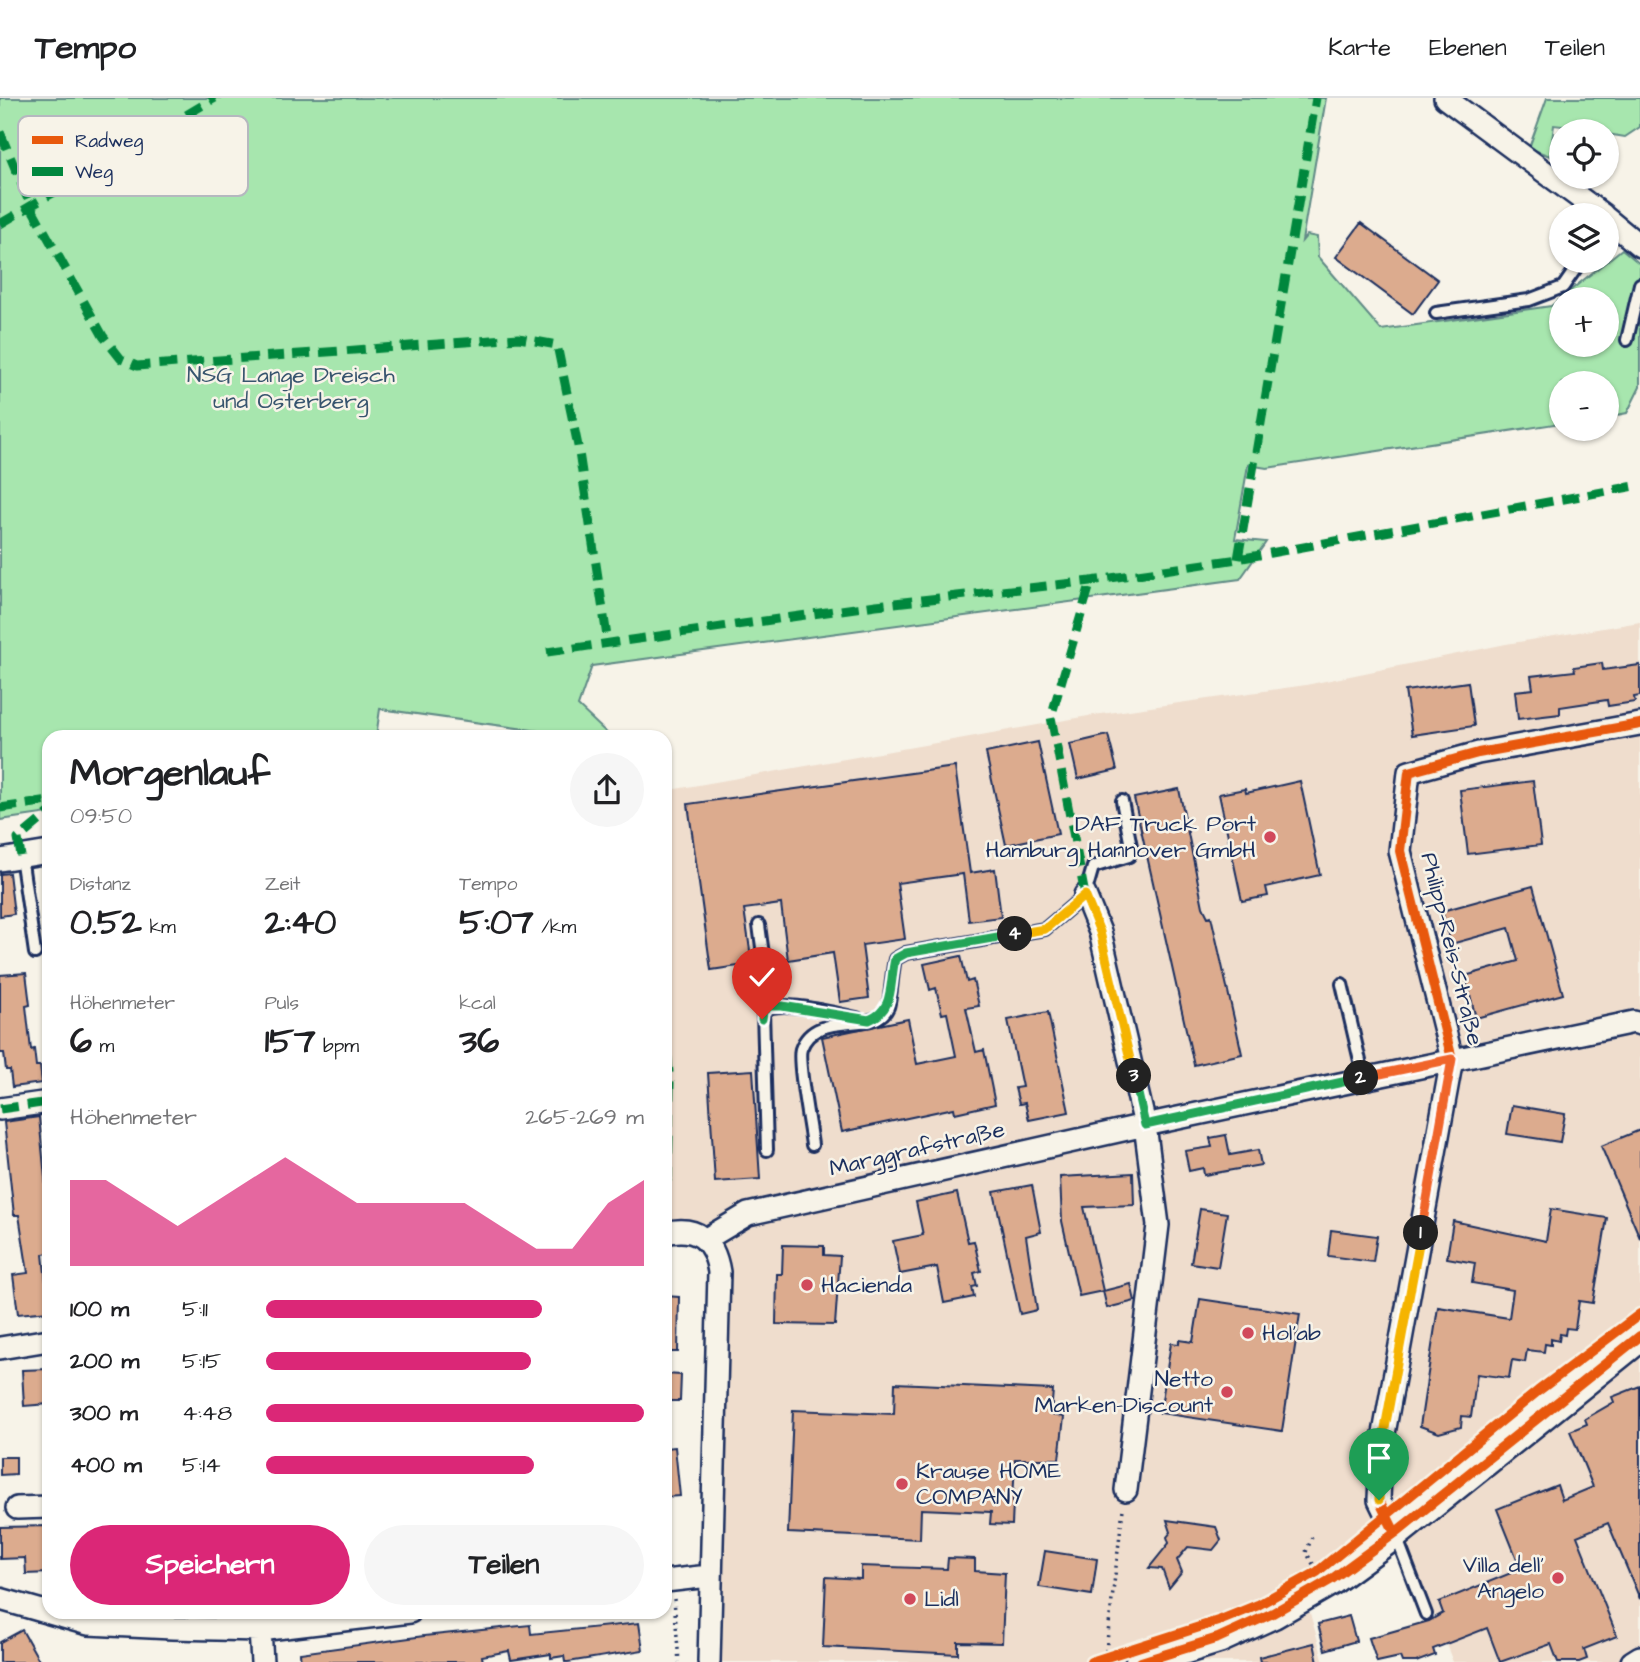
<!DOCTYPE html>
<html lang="de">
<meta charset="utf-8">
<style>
:root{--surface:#fff;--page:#f6f6f6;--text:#202124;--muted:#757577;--line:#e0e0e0;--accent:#db2777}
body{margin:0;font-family:"Architects Daughter",sans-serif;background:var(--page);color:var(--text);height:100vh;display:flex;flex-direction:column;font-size:26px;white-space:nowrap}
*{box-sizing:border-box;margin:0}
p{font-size:23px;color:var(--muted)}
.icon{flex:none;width:38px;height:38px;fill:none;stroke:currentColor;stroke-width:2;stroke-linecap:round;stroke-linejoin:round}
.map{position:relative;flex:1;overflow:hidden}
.side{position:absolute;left:42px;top:632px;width:630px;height:889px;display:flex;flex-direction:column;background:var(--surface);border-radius:21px;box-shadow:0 2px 5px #0004}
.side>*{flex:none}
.tools{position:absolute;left:1549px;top:21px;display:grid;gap:14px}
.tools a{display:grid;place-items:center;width:70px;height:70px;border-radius:50%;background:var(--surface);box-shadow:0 2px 5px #0004;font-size:35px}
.pin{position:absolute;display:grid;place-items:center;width:60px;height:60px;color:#fff;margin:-72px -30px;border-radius:50% 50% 50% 0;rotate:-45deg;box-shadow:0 0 7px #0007}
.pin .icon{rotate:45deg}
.km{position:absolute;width:35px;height:35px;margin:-18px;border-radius:50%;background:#222;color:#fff;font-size:19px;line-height:35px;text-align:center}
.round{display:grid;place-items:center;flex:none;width:74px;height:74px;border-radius:37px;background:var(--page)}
.overview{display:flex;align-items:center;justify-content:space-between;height:119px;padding:0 28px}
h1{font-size:38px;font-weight:700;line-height:52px}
.stats{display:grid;grid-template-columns:repeat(3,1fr);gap:10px;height:119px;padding:7px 28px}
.stats div{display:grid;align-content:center}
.stats b{font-size:35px;font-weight:700}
.stats small{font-size:19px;font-weight:400}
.stats p{font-size:19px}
.chart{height:196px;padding:14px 28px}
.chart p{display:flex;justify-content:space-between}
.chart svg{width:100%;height:126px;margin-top:7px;fill:var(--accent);opacity:.7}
.button{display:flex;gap:14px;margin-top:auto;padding:14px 28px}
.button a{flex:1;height:80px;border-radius:42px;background:var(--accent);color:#fff;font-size:28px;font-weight:700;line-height:80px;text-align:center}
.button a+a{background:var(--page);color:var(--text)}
ul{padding:0 28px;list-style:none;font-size:23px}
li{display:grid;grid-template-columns:112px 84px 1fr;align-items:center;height:52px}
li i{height:18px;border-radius:9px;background:var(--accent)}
header{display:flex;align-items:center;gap:42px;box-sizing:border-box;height:98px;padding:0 35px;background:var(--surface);border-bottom:2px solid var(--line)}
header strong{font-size:33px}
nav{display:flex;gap:38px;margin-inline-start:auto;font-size:24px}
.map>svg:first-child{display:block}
</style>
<header>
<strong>Tempo</strong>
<nav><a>Karte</a><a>Ebenen</a><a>Teilen</a></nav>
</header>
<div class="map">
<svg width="1640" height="1564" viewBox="0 0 1640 1564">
<rect width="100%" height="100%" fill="#f7f3e8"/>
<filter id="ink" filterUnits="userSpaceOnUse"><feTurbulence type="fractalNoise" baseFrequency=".0143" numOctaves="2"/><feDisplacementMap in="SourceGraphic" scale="14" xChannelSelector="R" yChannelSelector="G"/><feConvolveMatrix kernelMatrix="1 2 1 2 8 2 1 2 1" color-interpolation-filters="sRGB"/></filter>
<g filter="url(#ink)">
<path fill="#efddcd" d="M1640 524V1564H1453L1408 1450 1395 1435 1305 1498 1324 1564H715L726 1200 706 1133 665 1132V688L670 692 1094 617 1306 587 1506 546Z"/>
<path fill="#a7e6ae" stroke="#618a86" stroke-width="2" fill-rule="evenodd" d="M0 0H1326L1302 143 1307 137 1317 139 1318 159 1381 232 1551 208 1622 151 1640 166V289L1627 315 1607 319 1606 285H1561V325L1267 370 1248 367 1235 441 1266 444 1240 481 592 568 578 608 611 639H582L380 611 376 639H49V715L0 722ZM1561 201H1606V247H1561Z
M1547 0H1640V29L1625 39 1607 36 1606 33 1554 27 1550 58 1529 50Z"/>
<path fill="#dcab8e" stroke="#1b2f5e" stroke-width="2" d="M1361 125 1438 182 1413 216 1336 159Z
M1602 565 1603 572 1640 567V598L1634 599 1635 604 1608 608 1607 602 1560 609V616L1518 621 1515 593 1533 591 1531 578 1575 573 1574 569Z
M1468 584 1474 628 1412 637 1405 593Z
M1108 637 1117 672 1078 681 1070 646Z
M1038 644 1058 736 1006 747 986 655Z
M955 669 970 775 995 771 1001 819 969 823 963 776 897 785 905 841 862 847 869 900 840 904 833 855 788 862 781 806 744 811 752 866 711 872 688 706Z
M1300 683 1320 777 1266 789 1268 798 1242 803 1219 696 1245 691 1246 695Z
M1533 683 1541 747 1468 756 1460 692Z
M1179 691 1203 809 1208 819 1211 818 1242 956 1194 967 1134 700Z
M9 775 14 816 0 818V776Z
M1533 788 1563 896 1476 920 1465 878 1518 863 1509 830 1451 846 1442 813Z
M961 858 967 884 973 882 979 908 966 910 976 954 984 952 995 1006 955 1015 954 1010 842 1034 822 939 908 921 917 966 956 958 947 915 942 916 936 890 930 892 924 866Z
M26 875 30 907 26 908 31 952 34 951 36 968H40L42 985 12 989 10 972H6L4 955H0V877Z
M1048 914 1069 1014 1029 1022 1025 1005 1019 1006 1015 990 1022 989 1008 922Z
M753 972 760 1081 715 1084 708 975Z
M1512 1007 1565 1016 1560 1044 1507 1036Z
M39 1019 49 1120V1155L43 1156 49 1213 18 1216 13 1177 28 1175 19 1117H14L4 1024Z
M1640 1032V1140L1601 1048Z
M1226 1037 1230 1057 1258 1052 1261 1067 1204 1077 1203 1070 1189 1073 1185 1053 1212 1049 1210 1040Z
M1133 1075 1134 1107 1084 1109 1103 1193 1079 1198 1062 1123 1060 1079Z
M1032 1087 1041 1134 1026 1138 1037 1212 1020 1216 994 1094Z
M957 1095 968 1144 974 1143 981 1173 974 1175 977 1188 972 1189 974 1199 944 1205 937 1169 900 1176 893 1143 923 1137 916 1104Z
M1200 1111 1227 1115 1218 1169 1191 1165Z
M1551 1111 1607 1120 1593 1205 1579 1203 1575 1231 1566 1230 1565 1237 1560 1236 1559 1243 1551 1241V1247L1545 1246 1544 1254 1527 1252 1525 1264 1512 1262 1509 1280 1477 1276 1471 1319 1462 1318 1461 1329 1439 1335 1420 1328 1438 1209 1509 1220 1513 1192 1472 1185 1475 1165 1447 1160 1453 1123 1546 1143Z
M1331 1132 1377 1138 1373 1164 1328 1158Z
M783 1147 824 1148V1157L840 1158 835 1227 776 1226 777 1176H782Z
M1131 1186 1135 1203 1107 1210 1103 1193Z
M665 1198 679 1199 678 1254H665Z
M1200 1201 1300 1216 1282 1333 1160 1315 1171 1245 1179 1246V1242L1193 1244Z
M49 1271V1306L24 1308 22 1272Z
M665 1276 681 1277 680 1303H665Z
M895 1285 1053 1292 1051 1317 1064 1319 1059 1361H1015L1012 1427 990 1426 991 1414 921 1411 920 1441 788 1435 793 1312 894 1316Z
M1640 1288V1501L1608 1425 1577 1438 1617 1538 1584 1551 1587 1561 1579 1564H1558L1551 1546 1500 1564 1487 1530 1433 1551 1435 1557 1416 1564H1402L1400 1559 1377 1564 1369 1540 1429 1523 1443 1515 1439 1504 1521 1471 1497 1411 1557 1387 1562 1402 1593 1389 1570 1333 1587 1326 1585 1321 1614 1304 1612 1299Z
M675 1349 680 1398 665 1399V1350Z
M0 1359H16V1376L0 1377Z
M1167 1422 1216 1429 1221 1442 1213 1452 1188 1449 1177 1462 1182 1474 1169 1490 1162 1471 1149 1470 1169 1445 1167 1439 1171 1434Z
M49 1428V1475L26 1476 25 1460 0 1461V1429Z
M1045 1453 1097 1461 1092 1497 1039 1489Z
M948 1460 975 1461V1473L1005 1475 1002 1545 958 1544V1556L823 1549 826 1479 861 1481V1468L947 1471Z
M1349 1518 1356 1543 1325 1552 1318 1526Z
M639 1525 643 1552 568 1564H565L564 1558 551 1560V1556L511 1562 509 1553 482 1558 483 1564H301L300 1555 424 1538 530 1527 531 1536Z
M22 1532 40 1564H0V1544Z
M1314 1545 1318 1564H1260L1259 1559Z"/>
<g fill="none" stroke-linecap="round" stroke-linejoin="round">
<g stroke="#1b2f5e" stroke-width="16">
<path id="lane" d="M1436 215 1529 202 1563 189 1581 163
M1627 242 1640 186
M21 758 35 855
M759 827 770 908
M1342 886 1364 980
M812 1047C810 1030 797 963 801 951 815 910 876 938 888 909 891 901 892 873 895 861L906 855 1045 831 1085 797 1093 769 1129 758 1131 748 1122 703
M767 1052 763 913C780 900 835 916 857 920
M1396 1438 1426 1516"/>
</g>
<g stroke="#1b2f5e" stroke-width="26">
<path id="street" d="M1445 0 1603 117
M1606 120 1640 148
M0 762 49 754
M1085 797 1100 834 1145 1027 1158 1127 1126 1392
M0 1011 49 1004
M665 1135C697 1127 714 1142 719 1174L709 1564
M706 1141 748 1116 1145 1027 1634 924 1640 926
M0 1250 49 1242
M17 1410 49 1409
M1395 1435 1379 1402 1381 1352 1452 961 1400 753 1409 674 1478 655 1640 626
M665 1483 709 1478
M0 1501 88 1526 172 1530 260 1532 410 1514
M260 1532 262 1564
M1632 1564 1640 1559"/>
</g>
<g stroke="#1b2f5e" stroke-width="35">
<path id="secondary" d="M1141 1564 1218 1540 1273 1515 1332 1481 1395 1435 1640 1238"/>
</g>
<path stroke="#1b2f5e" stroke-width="3.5" stroke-dasharray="2 5" stroke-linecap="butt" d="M1313 1466 1306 1454 1313 1437
M674 1501 679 1564
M1105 1560 1123 1411"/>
<use href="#lane" stroke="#f7f3e8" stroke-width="10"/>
<use href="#street" stroke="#f7f3e8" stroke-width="21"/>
<use href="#secondary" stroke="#f7f3e8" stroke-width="30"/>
<path stroke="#00873e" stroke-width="9" stroke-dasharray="18 9" stroke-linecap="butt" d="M0 34 31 109 103 238 121 261 137 268 519 240 557 247 578 348 608 545
M0 126 215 0
M1238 461 1316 0
M547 554 876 507 1091 483 1238 461 1640 387
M0 710 49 703
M21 758 18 741 49 715
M1085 797 1051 619 1091 483
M665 930 670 985 668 1079 665 1093
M0 1011 49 1004"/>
<g stroke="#f7f3e8" stroke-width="15">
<path id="cycleway" d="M1395 1435 1379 1402 1381 1352 1452 961 1400 753 1409 674 1478 655 1640 626
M1091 1564 1221 1522 1258 1507 1317 1474 1538 1293 1640 1216
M1141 1564 1218 1540 1273 1515 1332 1481 1395 1435 1640 1238"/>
</g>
<use href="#cycleway" stroke="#e8590c" stroke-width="10"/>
</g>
</g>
<g fill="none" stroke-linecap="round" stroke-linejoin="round" filter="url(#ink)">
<g stroke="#fff" stroke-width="14">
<path id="split-1" d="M1379 1402 1381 1352 1421 1135"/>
</g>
<g stroke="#fff" stroke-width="14">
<path id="split-2" d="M1361 980 1452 961 1421 1135"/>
</g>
<g stroke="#fff" stroke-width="14">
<path id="split-3" d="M1134 978 1145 1027 1361 980"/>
</g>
<g stroke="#fff" stroke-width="14">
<path id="split-4" d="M1015 836 1045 831 1085 797 1100 834 1134 978"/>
</g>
<g stroke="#fff" stroke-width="14">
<path id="split-5" d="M762 921 763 913 770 908H782L869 922C895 912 889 886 895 861L906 855 1015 836"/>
</g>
<use href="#split-1" stroke="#f5b400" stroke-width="9"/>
<use href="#split-2" stroke="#f0652b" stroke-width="9"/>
<use href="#split-3" stroke="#22a559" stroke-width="9"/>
<use href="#split-4" stroke="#f5b400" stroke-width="9"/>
<use href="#split-5" stroke="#22a559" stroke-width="9"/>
</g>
<g fill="#d1495b" stroke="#f7f3e8" stroke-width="2.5">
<circle cx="1270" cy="739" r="7"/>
<circle cx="807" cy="1187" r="7"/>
<circle cx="1248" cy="1235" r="7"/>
<circle cx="1227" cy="1294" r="7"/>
<circle cx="902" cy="1386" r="7"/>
<circle cx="1558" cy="1480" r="7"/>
<circle cx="910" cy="1501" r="7"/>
</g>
<g text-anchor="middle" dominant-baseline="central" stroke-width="5" stroke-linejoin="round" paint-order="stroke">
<g font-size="23" fill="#37546e" stroke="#f7f3e8">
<text x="291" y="277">NSG Lange Dreisch<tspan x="291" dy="26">und Osterberg</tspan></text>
</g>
<g font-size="23" fill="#1b2f5e" stroke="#f7f3e8" text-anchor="start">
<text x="1256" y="726" text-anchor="end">DAF Truck Port<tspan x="1256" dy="26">Hamburg Hannover GmbH</tspan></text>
<text x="821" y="1187">Hacienda</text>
<text x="1262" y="1235">Hol'ab</text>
<text x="1213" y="1281" text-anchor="end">Netto<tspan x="1213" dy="26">Marken-Discount</tspan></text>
<text x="916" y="1373">Krause HOME<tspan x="916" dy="26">COMPANY</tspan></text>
<text x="1544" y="1467" text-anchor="end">Villa dell’<tspan x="1544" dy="26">Angelo</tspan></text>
<text x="924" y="1501">Lidl</text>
</g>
<g font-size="23" fill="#1b2f5e" stroke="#f7f3e8">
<text transform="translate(1452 851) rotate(76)">Philipp-Reis-Straße</text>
<text transform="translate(917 1051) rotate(-13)">Marggrafstraße</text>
</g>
</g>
<rect x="18" y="18" width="230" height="80" rx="10" fill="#f7f3e8" stroke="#b5b8bf" stroke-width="2"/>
<rect x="32" y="38" width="31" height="8" fill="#e8590c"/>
<rect x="32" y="69" width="31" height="9" fill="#00873e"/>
<g font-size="19" fill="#1b2f5e">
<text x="75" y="49">Radweg</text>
<text x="75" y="80">Weg</text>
</g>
</svg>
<div class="tools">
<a><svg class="icon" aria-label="locate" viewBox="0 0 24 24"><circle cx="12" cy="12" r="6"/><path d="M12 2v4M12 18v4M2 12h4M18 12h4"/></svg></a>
<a><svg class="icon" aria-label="layers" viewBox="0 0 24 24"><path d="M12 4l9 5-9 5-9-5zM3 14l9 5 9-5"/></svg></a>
<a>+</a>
<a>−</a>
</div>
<div class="pin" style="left:1379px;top:1402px;background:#1e9e55"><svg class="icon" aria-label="arrive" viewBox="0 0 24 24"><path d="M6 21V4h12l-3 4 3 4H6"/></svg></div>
<div class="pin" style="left:762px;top:921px;background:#d93025"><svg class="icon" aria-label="check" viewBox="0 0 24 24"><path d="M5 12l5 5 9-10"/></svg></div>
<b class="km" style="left:1421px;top:1135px">1</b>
<b class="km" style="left:1361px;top:980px">2</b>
<b class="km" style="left:1134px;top:978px">3</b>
<b class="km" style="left:1015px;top:836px">4</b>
<section class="side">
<div class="overview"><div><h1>Morgenlauf</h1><p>09:50</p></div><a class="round"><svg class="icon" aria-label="share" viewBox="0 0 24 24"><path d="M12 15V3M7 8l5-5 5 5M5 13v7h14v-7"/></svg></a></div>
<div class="stats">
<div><p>Distanz</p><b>0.52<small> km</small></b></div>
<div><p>Zeit</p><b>2:40</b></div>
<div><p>Tempo</p><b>5:07<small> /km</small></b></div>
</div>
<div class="stats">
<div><p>Höhenmeter</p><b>6<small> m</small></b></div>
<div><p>Puls</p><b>157<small> bpm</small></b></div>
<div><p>kcal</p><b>36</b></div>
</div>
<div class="chart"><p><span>Höhenmeter</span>265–269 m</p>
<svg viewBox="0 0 160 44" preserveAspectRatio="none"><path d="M0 44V14L10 14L20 22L30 30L40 22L50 14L60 6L70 14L80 22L90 22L100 22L110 22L120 30L130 38L140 38L150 22L160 14V44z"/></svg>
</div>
<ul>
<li><b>100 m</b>5:11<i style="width:73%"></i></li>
<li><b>200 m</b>5:15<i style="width:70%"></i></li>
<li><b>300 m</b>4:48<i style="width:100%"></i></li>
<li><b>400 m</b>5:14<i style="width:71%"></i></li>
</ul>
<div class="button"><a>Speichern</a><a>Teilen</a></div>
</section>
</div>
